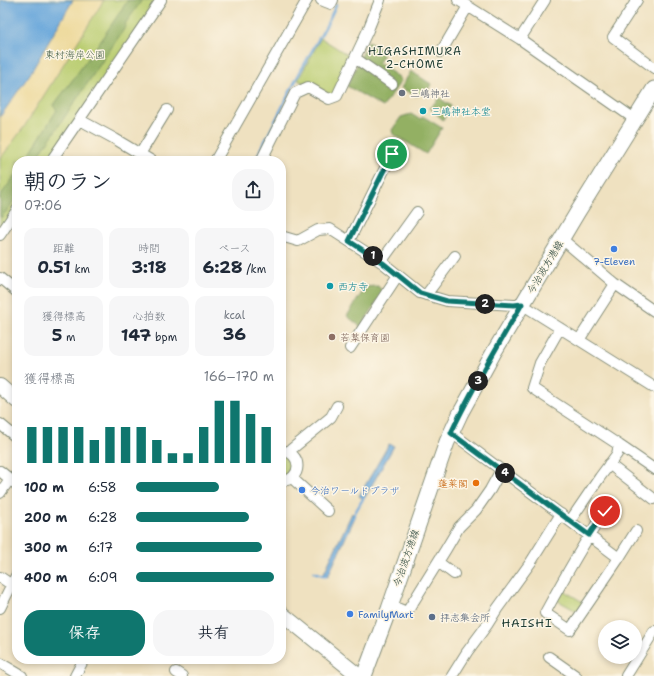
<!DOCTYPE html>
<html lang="ja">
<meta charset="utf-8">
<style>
:root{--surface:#fff;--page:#f6f6f7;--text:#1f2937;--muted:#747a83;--accent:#0f766e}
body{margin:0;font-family:"Shantell Sans","Klee One",sans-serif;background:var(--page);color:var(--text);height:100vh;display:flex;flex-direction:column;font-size:15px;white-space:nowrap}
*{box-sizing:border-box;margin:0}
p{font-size:13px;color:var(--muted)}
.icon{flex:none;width:22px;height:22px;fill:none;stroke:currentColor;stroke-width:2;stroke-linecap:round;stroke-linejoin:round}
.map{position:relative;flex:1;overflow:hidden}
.drawer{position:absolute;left:12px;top:156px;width:274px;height:508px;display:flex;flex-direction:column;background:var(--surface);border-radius:16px;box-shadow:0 2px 6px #0003}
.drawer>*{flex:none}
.buttons{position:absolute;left:598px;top:620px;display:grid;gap:8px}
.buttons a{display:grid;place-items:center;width:44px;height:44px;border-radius:50%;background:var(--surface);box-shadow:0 2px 6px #0003;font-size:20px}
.pin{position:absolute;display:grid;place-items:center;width:34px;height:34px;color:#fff;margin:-17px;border:2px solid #fff;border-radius:50%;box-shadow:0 1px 4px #0007}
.km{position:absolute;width:20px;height:20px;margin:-10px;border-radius:50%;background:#222;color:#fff;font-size:11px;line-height:20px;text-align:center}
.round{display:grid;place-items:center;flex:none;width:42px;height:42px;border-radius:16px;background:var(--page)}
.overview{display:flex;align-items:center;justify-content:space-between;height:68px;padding:0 12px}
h1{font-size:22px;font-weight:700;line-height:30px}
.stats{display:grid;grid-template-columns:repeat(3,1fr);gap:6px;height:68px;padding:4px 12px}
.stats div{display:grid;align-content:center;border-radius:10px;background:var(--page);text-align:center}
.stats b{font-size:17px;font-weight:700}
.stats small{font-size:11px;font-weight:400}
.stats p{font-size:11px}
.chart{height:112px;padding:8px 12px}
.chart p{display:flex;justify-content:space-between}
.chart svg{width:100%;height:72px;margin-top:4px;stroke:var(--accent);stroke-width:6}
.primary-button{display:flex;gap:8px;margin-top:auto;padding:8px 12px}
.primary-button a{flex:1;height:46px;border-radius:16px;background:var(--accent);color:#fff;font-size:16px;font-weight:700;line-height:46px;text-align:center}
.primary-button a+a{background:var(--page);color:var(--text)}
ul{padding:0 12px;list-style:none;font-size:13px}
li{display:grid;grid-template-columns:64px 48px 1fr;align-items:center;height:30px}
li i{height:10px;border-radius:5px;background:var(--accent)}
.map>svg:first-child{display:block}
</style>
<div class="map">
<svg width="654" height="676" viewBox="0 0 654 676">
<rect width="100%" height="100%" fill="#fcf5e5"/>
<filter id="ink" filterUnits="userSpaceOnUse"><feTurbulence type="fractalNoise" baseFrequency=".025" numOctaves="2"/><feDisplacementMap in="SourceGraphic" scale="8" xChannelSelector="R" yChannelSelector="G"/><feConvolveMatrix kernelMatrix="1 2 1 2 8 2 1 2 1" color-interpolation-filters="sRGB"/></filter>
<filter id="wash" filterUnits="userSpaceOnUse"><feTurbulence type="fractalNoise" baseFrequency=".012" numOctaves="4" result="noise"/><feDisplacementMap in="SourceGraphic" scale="16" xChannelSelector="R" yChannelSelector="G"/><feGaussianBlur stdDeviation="0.9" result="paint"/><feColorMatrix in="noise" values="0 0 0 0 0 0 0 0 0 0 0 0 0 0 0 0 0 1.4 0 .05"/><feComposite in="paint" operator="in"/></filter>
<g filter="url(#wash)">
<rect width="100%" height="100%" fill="#efe1c0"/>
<path fill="#bacd71" stroke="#6c8552" d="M66 0H158L48 161H17V207L0 232V100Z
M321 38 351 57 334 94 328 96 298 80Z
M281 451 298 467 281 481Z
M561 589 586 604 580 613 555 599Z"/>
<path fill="#93b063" stroke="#59764c" d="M128 0H142L125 24 126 26 35 161H25L57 110 53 106C80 71 104 36 128 0Z
M368 42 381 49 383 56 378 63 399 77 401 81 383 107 347 86Z
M411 71 431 84 428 90 416 96 401 88Z
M439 98 451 106 443 120 430 108Z
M411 114 419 119 424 117 442 128 426 154 393 134 392 130 401 117Z
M17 173 16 198 2 217H0V196Z
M378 286 383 292 361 327 347 316 363 291 361 287Z"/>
<path fill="#eeda9e" stroke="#868c69" d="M64 0H104L24 127 0 159V98Z"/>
<path fill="#69a7db" stroke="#447288" d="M0 0H73L30 74 0 117Z
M389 444 394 446 364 499 359 496Z
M352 513 355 517 328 576 324 573Z"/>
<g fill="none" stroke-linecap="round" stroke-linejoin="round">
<path stroke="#69a7db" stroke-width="2.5" d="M255 161 300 72 327 24 336 5
M352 518 364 497
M314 572 326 576 327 572"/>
</g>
</g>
<g filter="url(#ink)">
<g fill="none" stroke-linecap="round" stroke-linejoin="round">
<g stroke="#878f7a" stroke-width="12">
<path id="street" d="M321 0 331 4 333 0
M458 0 520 39 636 120
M637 0 613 37 654 68
M520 39 545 0
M441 52 468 6
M355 58 392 84
M80 120 115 139 152 161
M140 154 167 110
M51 161 161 0
M215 161 307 0
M261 161 295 93 308 87 329 99 337 96 368 30 380 0
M0 235 17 210
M281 236 298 241 318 230 330 229 383 263 420 293 447 301 514 305H523L654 387
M562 239 615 284 579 340
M349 241 392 154
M381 262 417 212
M0 278 17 292
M615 284 654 311
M426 295 455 256
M560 328 540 363 532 388 619 445 617 454 600 477 570 521
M350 348 398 275
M0 424 17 438
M451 433 456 436 619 558 570 630 545 613C564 578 583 544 605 511
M619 445 654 469
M281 451C303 451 303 481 281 481
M288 452 331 417 337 406
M609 464 654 499
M0 471 17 485
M292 478 328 511
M0 493 10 479
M619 558 636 531
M438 562 454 574
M0 577 12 585
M390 605 407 612 446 549 459 527 476 510 490 490 501 470
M0 608 17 574
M549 657 576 676
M0 663 22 676
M176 672 182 676
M75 676 84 659
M452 676 467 652 487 625 497 609 531 562 561 514
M626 676 654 631"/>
</g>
<g stroke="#878f7a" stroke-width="16">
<path id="secondary" d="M0 386 17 401
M281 613 359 676"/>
</g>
<g stroke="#878f7a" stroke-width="17">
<path id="primary" d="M364 676 389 609 441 459 447 442 460 414 494 352 577 213 654 89"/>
</g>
<use href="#street" stroke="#fff" stroke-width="10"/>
<use href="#secondary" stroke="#fff" stroke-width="14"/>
<use href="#primary" stroke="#fff" stroke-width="15"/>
</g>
</g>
<g fill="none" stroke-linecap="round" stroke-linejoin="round" filter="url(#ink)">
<g stroke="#fff" stroke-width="8">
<path id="route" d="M392 154 349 241 383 263 420 293 447 301 514 305 522 304C497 347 472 388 451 433L589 535 605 511"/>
</g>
<use href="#route" stroke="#0f766e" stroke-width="5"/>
</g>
<circle fill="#6b7280" stroke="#fcf5e5" stroke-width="1.5" cx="402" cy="93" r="4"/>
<g fill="#0f9aa8" stroke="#fcf5e5" stroke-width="1.5">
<circle cx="423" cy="111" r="4"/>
<circle cx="330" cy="286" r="4"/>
</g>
<g fill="#3f7fe0" stroke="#fcf5e5" stroke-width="1.5">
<circle cx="614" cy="249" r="4"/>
<circle cx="302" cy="490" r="4"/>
<circle cx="350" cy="614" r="4"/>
</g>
<circle fill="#8d6e63" stroke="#fcf5e5" stroke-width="1.5" cx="332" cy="337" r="4"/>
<circle fill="#e8710a" stroke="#fcf5e5" stroke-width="1.5" cx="476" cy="483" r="4"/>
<circle fill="#5c6f8a" stroke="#fcf5e5" stroke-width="1.5" cx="432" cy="617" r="4"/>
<g text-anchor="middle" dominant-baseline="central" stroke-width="3" stroke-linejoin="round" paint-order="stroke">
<g font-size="10" fill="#3e5a40" stroke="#fcf5e5">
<text x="75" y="54">東村海岸公園</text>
</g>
<g font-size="10" fill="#5b616d" stroke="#fcf5e5" text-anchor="start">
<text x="410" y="93">三嶋神社</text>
</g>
<g font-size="10" fill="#0d838f" stroke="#fcf5e5" text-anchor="start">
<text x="431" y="111">三嶋神社本堂</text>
<text x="338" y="286">西方寺</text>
</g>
<g font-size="10" fill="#366cbe" stroke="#fcf5e5" text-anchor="start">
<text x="614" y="261" text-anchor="middle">7-Eleven</text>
<text x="310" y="490">今治ワールドプラザ</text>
<text x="358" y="614">FamilyMart</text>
</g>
<g font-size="10" fill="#1f3d34" stroke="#fcf5e5">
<text transform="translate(545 267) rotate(-59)">今治波方港線</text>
<text transform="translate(406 558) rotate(-71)">今治波方港線</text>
</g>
<g font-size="10" fill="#785e54" stroke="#fcf5e5" text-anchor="start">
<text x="340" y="337">若葉保育園</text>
</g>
<g font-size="10" fill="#c56008" stroke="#fcf5e5" text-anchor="end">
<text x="468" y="483">蓬莱閣</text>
</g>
<g font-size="10" fill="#4e5e75" stroke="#fcf5e5" text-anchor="start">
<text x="440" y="617">拝志集会所</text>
</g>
<g font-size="11" letter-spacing="1" fill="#1f3d34" stroke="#fcf5e5">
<text x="415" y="51">HIGASHIMURA<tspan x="415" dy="13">2-CHOME</tspan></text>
</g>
<g font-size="12" letter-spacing="1" fill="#1f3d34" stroke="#fcf5e5">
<text x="527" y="623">HAISHI</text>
</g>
</g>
</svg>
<div class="buttons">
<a><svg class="icon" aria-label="layers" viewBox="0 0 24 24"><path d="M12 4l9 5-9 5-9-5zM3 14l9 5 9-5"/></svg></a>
</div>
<div class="pin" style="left:392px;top:154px;background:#1e9e55"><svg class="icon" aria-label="arrive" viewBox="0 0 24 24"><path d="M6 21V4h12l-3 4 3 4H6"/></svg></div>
<div class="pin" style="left:605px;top:511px;background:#d93025"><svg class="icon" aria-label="check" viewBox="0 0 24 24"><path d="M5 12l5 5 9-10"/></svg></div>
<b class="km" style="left:373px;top:256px">1</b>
<b class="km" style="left:485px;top:304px">2</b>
<b class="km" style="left:478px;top:381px">3</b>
<b class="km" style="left:505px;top:473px">4</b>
<section class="drawer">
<div class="overview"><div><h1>朝のラン</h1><p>07:06</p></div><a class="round"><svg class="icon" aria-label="share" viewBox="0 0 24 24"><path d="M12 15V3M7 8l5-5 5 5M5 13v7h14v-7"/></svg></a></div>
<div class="stats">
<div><p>距離</p><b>0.51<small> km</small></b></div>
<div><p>時間</p><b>3:18</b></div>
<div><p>ペース</p><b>6:28<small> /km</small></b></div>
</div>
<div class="stats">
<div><p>獲得標高</p><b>5<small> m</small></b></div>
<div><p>心拍数</p><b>147<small> bpm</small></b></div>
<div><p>kcal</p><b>36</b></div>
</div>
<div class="chart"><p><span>獲得標高</span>166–170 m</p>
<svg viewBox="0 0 160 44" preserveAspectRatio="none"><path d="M5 44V22M15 44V22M25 44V22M35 44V22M45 44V30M55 44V22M65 44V22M75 44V22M85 44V30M95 44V38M105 44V38M115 44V22M125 44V6M135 44V6M145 44V14M155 44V22"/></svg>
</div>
<ul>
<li><b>100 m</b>6:58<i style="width:60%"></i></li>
<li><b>200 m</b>6:28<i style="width:82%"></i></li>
<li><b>300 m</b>6:17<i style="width:91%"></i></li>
<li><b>400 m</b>6:09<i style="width:100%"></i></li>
</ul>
<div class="primary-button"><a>保存</a><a>共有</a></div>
</section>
</div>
